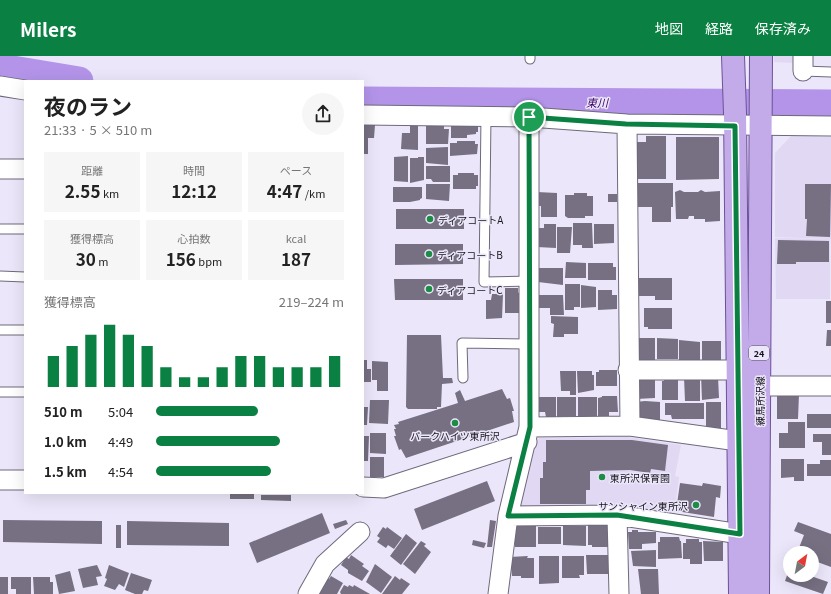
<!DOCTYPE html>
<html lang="ja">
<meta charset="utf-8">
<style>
:root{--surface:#fff;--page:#f6f6f6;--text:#222;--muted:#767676;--accent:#0b8043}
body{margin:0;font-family:Georgia,"Noto Sans JP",serif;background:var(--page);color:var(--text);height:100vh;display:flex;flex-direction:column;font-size:15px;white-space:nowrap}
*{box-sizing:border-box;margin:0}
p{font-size:13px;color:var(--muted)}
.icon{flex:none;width:22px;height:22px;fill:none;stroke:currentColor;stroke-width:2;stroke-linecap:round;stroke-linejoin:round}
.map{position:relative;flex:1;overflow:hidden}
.drawer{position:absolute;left:24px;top:24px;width:340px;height:414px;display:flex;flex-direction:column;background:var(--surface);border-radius:0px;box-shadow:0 4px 16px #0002}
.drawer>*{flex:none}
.needle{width:26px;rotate:32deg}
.fabs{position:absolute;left:783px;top:490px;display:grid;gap:8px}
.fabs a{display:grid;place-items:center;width:36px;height:36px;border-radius:50%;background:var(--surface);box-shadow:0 4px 16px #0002;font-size:20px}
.pin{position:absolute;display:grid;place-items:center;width:34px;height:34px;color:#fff;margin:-17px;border:2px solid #fff;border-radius:50%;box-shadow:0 1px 4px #0007}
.round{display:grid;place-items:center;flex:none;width:42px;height:42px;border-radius:21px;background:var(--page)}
.summary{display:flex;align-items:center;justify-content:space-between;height:68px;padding:0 20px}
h1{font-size:22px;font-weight:700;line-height:30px}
.figures{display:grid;grid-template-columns:repeat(3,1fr);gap:6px;height:68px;padding:4px 20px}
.figures div{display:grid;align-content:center;border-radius:0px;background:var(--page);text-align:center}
.figures b{font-size:17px;font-weight:700}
.figures small{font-size:11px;font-weight:400}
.figures p{font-size:11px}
.chart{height:112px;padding:8px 20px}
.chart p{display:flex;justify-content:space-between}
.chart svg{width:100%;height:72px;margin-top:4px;stroke:var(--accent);stroke-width:6}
ul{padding:0 20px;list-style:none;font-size:13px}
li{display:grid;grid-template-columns:64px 48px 1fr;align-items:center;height:30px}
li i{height:10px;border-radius:5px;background:var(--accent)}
header{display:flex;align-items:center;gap:24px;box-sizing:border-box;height:56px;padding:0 20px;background:var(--accent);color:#fff}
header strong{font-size:19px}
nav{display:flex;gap:22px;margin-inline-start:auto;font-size:14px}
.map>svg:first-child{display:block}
</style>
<header>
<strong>Milers</strong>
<nav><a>地図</a><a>経路</a><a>保存済み</a></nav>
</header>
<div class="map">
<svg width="831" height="538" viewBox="0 0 831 538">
<rect width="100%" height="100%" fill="#ece6fa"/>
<path fill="#e1d8f4" d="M774 0H798V3L793 7 774 6Z
M792 79 831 81V183L775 181V97Z
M775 182 830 183V243H776Z
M628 381 681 389 675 420 679 421 674 460 519 451 535 385 539 382Z"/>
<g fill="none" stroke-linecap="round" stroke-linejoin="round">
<path stroke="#b394e9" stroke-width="29" d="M0 12 79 25
M363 45 831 48"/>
</g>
<path fill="#767082" d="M451 65 478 69V76H476V78L467 79V82H451Z
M410 68H418V94L401 93 402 77H410Z
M363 69H375L374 82H368V98H363Z
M426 70H444V73H449L448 88H426Z
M646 80H666V123H637L636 86H646Z
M676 81H719V123L676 124Z
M457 85H475V88H478L477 98 450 100V87H457Z
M448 91V109L426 107V92Z
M408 100V126L394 125V101Z
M418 101H424V124L410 127V102H418Z
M426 110H450V126H433L431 123H426Z
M458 117H474V119H478V130H476V133H453V119H458Z
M636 127H673V151H671V166H652V151H636Z
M426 128H450L449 145 426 143Z
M805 128H831L830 181 806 180 807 163H805Z
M393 131H422V142L420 143V144L410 146H393Z
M680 134 684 136H698L701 134 705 136 720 135V165L705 166V163H694V160H689L688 163H676L675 136Z
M537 136 557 137V161H541V150H537Z
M574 137H587V140H593V160H585V162H568L565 160V139H574Z
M608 138H617V146H608Z
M396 153H464V173H396Z
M573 167H592L593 192H582V189H573Z
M544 168H556V192L537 191V172H544Z
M594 168H614V187L594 188Z
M557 171H572L570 197H557Z
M778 184 829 185V206H796V208H777Z
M395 188H463V208L395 209Z
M566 206 586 207V222H565Z
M588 207H613V211H616V224H588Z
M538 212H563V229L538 226Z
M634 222H672V244H655V240H637Z
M394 223H463V244H395Z
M565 228H580V251H574V254H565Z
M581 229 596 231V251L581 252Z
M505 232H518V237L520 236 522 257H505Z
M598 234H612V239H617V253L598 254Z
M492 238H503L502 262 486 263V244H491Z
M538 239H563L564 259H550V252H538Z
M826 245H831V267H826Z
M644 252H672V273H648V271H644Z
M551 260 578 261V278H564V281H553L554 268 551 267Z
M827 274H831V290H826Z
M407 279H441L443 322H452L453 327 442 328 441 351H437V353H408L406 351Z
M636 282H655V304L638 306Z
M657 282 678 283V303H657Z
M679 284 700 286V304H679Z
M702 285H721V308H702Z
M363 304H367V313H371V326H363Z
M372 305 388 306V335H377V324H372Z
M599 314H617V330H596V316H599Z
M560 315H576V339H570V335H561Z
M577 315H592V319H594V334L578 337Z
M701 319 718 321 719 342 702 344Z
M684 321H700V345H685Z
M636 323H655V342L636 343Z
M664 323 678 324V344H662V325H664Z
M502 333 507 343 510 342 514 355H512L514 366 406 402 401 393 399 394 394 380H396L394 373H396L394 369 399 368 398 366 458 347 455 337 460 334 465 345Z
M777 338H799L798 363H777Z
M602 340H617L618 356H609V360L598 361V342L602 341Z
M537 341H556V362L546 361 545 356H537Z
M557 341H576V360L557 361Z
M578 341H597V360L578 361Z
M370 344H389L388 368 369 367Z
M645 345 660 346V365H640V357H636V346Z
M706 346H721V374H706Z
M665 347H704V363H672L671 359H665Z
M363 351H368L367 369H363Z
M807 358H831V372H807Z
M788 366H805V392H779V377H788Z
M370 377H386V398L370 397Z
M813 378H831V399H822V386H813Z
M363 380H369L368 405H363Z
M546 384H632L668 389 665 415 651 413 650 417 630 414 590 415V434H586V448H540V422H543V406H546Z
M370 401H384V421H370Z
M781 403H804V425H794V421L781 422Z
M820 404H831V420H807V408H820Z
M487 425 495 445 422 474 414 453Z
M680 427 702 430 703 427 721 430 720 442 716 441 714 461 676 455Z
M230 438H254V443H230Z
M261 439H291V445L261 444Z
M322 457 330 477 257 507 249 487Z
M3 464 102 465V488L3 486Z
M346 464 348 468 335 473 333 468Z
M490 464 496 465 492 491H487Z
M127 465 229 467V490L127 489Z
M608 466 609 491H592V489H588V469Z
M798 466 831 478V511L812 504V497H797L804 479 794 475Z
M514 468H536V491H515Z
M116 469H121V492H116Z
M563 470H586V490L563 489Z
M383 471 386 473 387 471 402 482 394 493 388 489 386 492 377 486 380 482 377 480Z
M538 471H561V488H538Z
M632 474H638V476H656V487L642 488V493H629L628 476H632Z
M406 478 417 487 401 509 390 500Z
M660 481H679L680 485H681L682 502 658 503V486H660Z
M686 483H699V486H702V508H690V503H683V487H686Z
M473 484 486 487 484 492 472 489Z
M421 485 426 488 424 490 431 496 415 518 403 508Z
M703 485 723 486V505H704Z
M656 494V511L633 510 631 495Z
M351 499 364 508 362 510 369 515 362 525 348 517V514L341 509 346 501 349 503Z
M586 499H610V518H587Z
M528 500 527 502H534V522H521V520H512L510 501Z
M539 500H559V527L539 528Z
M562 500H584V519H579L580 522H562Z
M375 508 392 521 381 537 366 526Z
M97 509 102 520 96 521 98 529 83 532 78 513Z
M109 509 129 517 124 531 119 528 115 534 104 530 107 523 105 522Z
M790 511V519H808L828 526 823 538 785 525Z
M638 513H658L659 538H641Z
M70 515 75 535 59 538 55 519Z
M131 517 152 524 148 535 144 534 142 538H135L125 534Z
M331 520 343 527 337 538H317L327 522 329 523Z
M395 520 400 524 401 522 410 528 402 538H382Z
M0 521H8V538H0Z
M11 521H31V538H16V533H11Z
M33 521H50V526H53V538H34Z
M344 529 348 531 349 529 353 531 354 529 370 538H341L340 536Z"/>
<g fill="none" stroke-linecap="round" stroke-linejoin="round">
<g stroke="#6e697b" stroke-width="11">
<path id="lane" d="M530 3V0
M803 15 831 16
M486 60 484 226 530 225
M0 173H25
M0 220 25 221
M0 274H25
M463 322 462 287 530 288
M0 336H25"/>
</g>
<g stroke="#6e697b" stroke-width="21">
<path id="street" d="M803 15V0
M0 30 25 34
M363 59 529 61 627 68 831 70
M627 68 630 370
M0 113H25
M628 314H738
M759 330H831
M529 371 630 370 738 385
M0 424H25
M363 431 384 432 527 386
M617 459 619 538
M508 460 617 459 740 478
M308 538 325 508 360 476
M498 538 508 460 529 371V61"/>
</g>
<g stroke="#6c5297" stroke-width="24">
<path id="primary" d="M733 0 735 57 740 538
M758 538 761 0"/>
</g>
<use href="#lane" stroke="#fff" stroke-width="9"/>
<use href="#street" stroke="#fff" stroke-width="19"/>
<use href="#primary" stroke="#c2abe8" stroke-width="22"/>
</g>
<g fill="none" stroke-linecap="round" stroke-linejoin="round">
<g stroke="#fff" stroke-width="8">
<path id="route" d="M529 61 626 68 735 70 740 478 617 459 508 460 530 371Z"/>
</g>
<use href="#route" stroke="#0b8043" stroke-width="5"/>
</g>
<g fill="#1d8c45" stroke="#ece6fa" stroke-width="1.5">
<circle cx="430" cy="163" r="4"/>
<circle cx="429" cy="198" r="4"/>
<circle cx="429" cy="233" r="4"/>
<circle cx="455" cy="367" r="4"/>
<circle cx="602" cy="421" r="4"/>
<circle cx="696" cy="449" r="4"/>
</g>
<g text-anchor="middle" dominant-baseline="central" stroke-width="3" stroke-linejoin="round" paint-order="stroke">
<rect fill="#ece6fa" stroke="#58545f" stroke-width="1" x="749" y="290" width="20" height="14" rx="3"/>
<g font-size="9" font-weight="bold" fill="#18161d">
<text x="759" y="297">24</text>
</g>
<g font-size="10" fill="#18161d" stroke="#ece6fa" text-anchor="start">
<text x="438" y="163">ディアコートA</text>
<text x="437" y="198">ディアコートB</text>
<text x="437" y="233">ディアコートC</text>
<text x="455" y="379" text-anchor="middle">パークハイツ東所沢</text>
<text x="610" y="421">東所沢保育園</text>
<text x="688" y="449" text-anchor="end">サンシャイン東所沢</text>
</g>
<g font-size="10" fill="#18161d" stroke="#ece6fa">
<text transform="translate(759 345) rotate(-90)">練馬所沢線</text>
</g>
<g font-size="11" font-style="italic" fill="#390069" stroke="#ece6fa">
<text x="597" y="46">東川</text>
</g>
</g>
</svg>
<div class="fabs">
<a><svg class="needle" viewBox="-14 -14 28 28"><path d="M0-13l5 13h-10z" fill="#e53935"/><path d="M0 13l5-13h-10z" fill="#767676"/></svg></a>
</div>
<div class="pin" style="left:529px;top:61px;background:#1e9e55"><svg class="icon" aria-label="arrive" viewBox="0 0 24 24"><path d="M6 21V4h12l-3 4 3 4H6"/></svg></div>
<section class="drawer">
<div class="summary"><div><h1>夜のラン</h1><p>21:33 · 5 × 510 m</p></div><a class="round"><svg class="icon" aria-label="share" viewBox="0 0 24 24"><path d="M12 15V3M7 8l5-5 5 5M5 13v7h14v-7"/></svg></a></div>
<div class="figures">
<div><p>距離</p><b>2.55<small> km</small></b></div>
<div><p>時間</p><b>12:12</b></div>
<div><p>ペース</p><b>4:47<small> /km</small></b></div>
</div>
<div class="figures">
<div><p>獲得標高</p><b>30<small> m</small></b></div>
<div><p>心拍数</p><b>156<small> bpm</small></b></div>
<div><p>kcal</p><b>187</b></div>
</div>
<div class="chart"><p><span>獲得標高</span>219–224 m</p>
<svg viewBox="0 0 160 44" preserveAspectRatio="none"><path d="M5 44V25M15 44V19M25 44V12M35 44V6M45 44V12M55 44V19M65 44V32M75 44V38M85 44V38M95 44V32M105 44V25M115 44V25M125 44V32M135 44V32M145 44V32M155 44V25"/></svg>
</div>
<ul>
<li><b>510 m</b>5:04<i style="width:54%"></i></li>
<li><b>1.0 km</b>4:49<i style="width:66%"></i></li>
<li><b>1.5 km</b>4:54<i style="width:61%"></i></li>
</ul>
</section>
</div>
